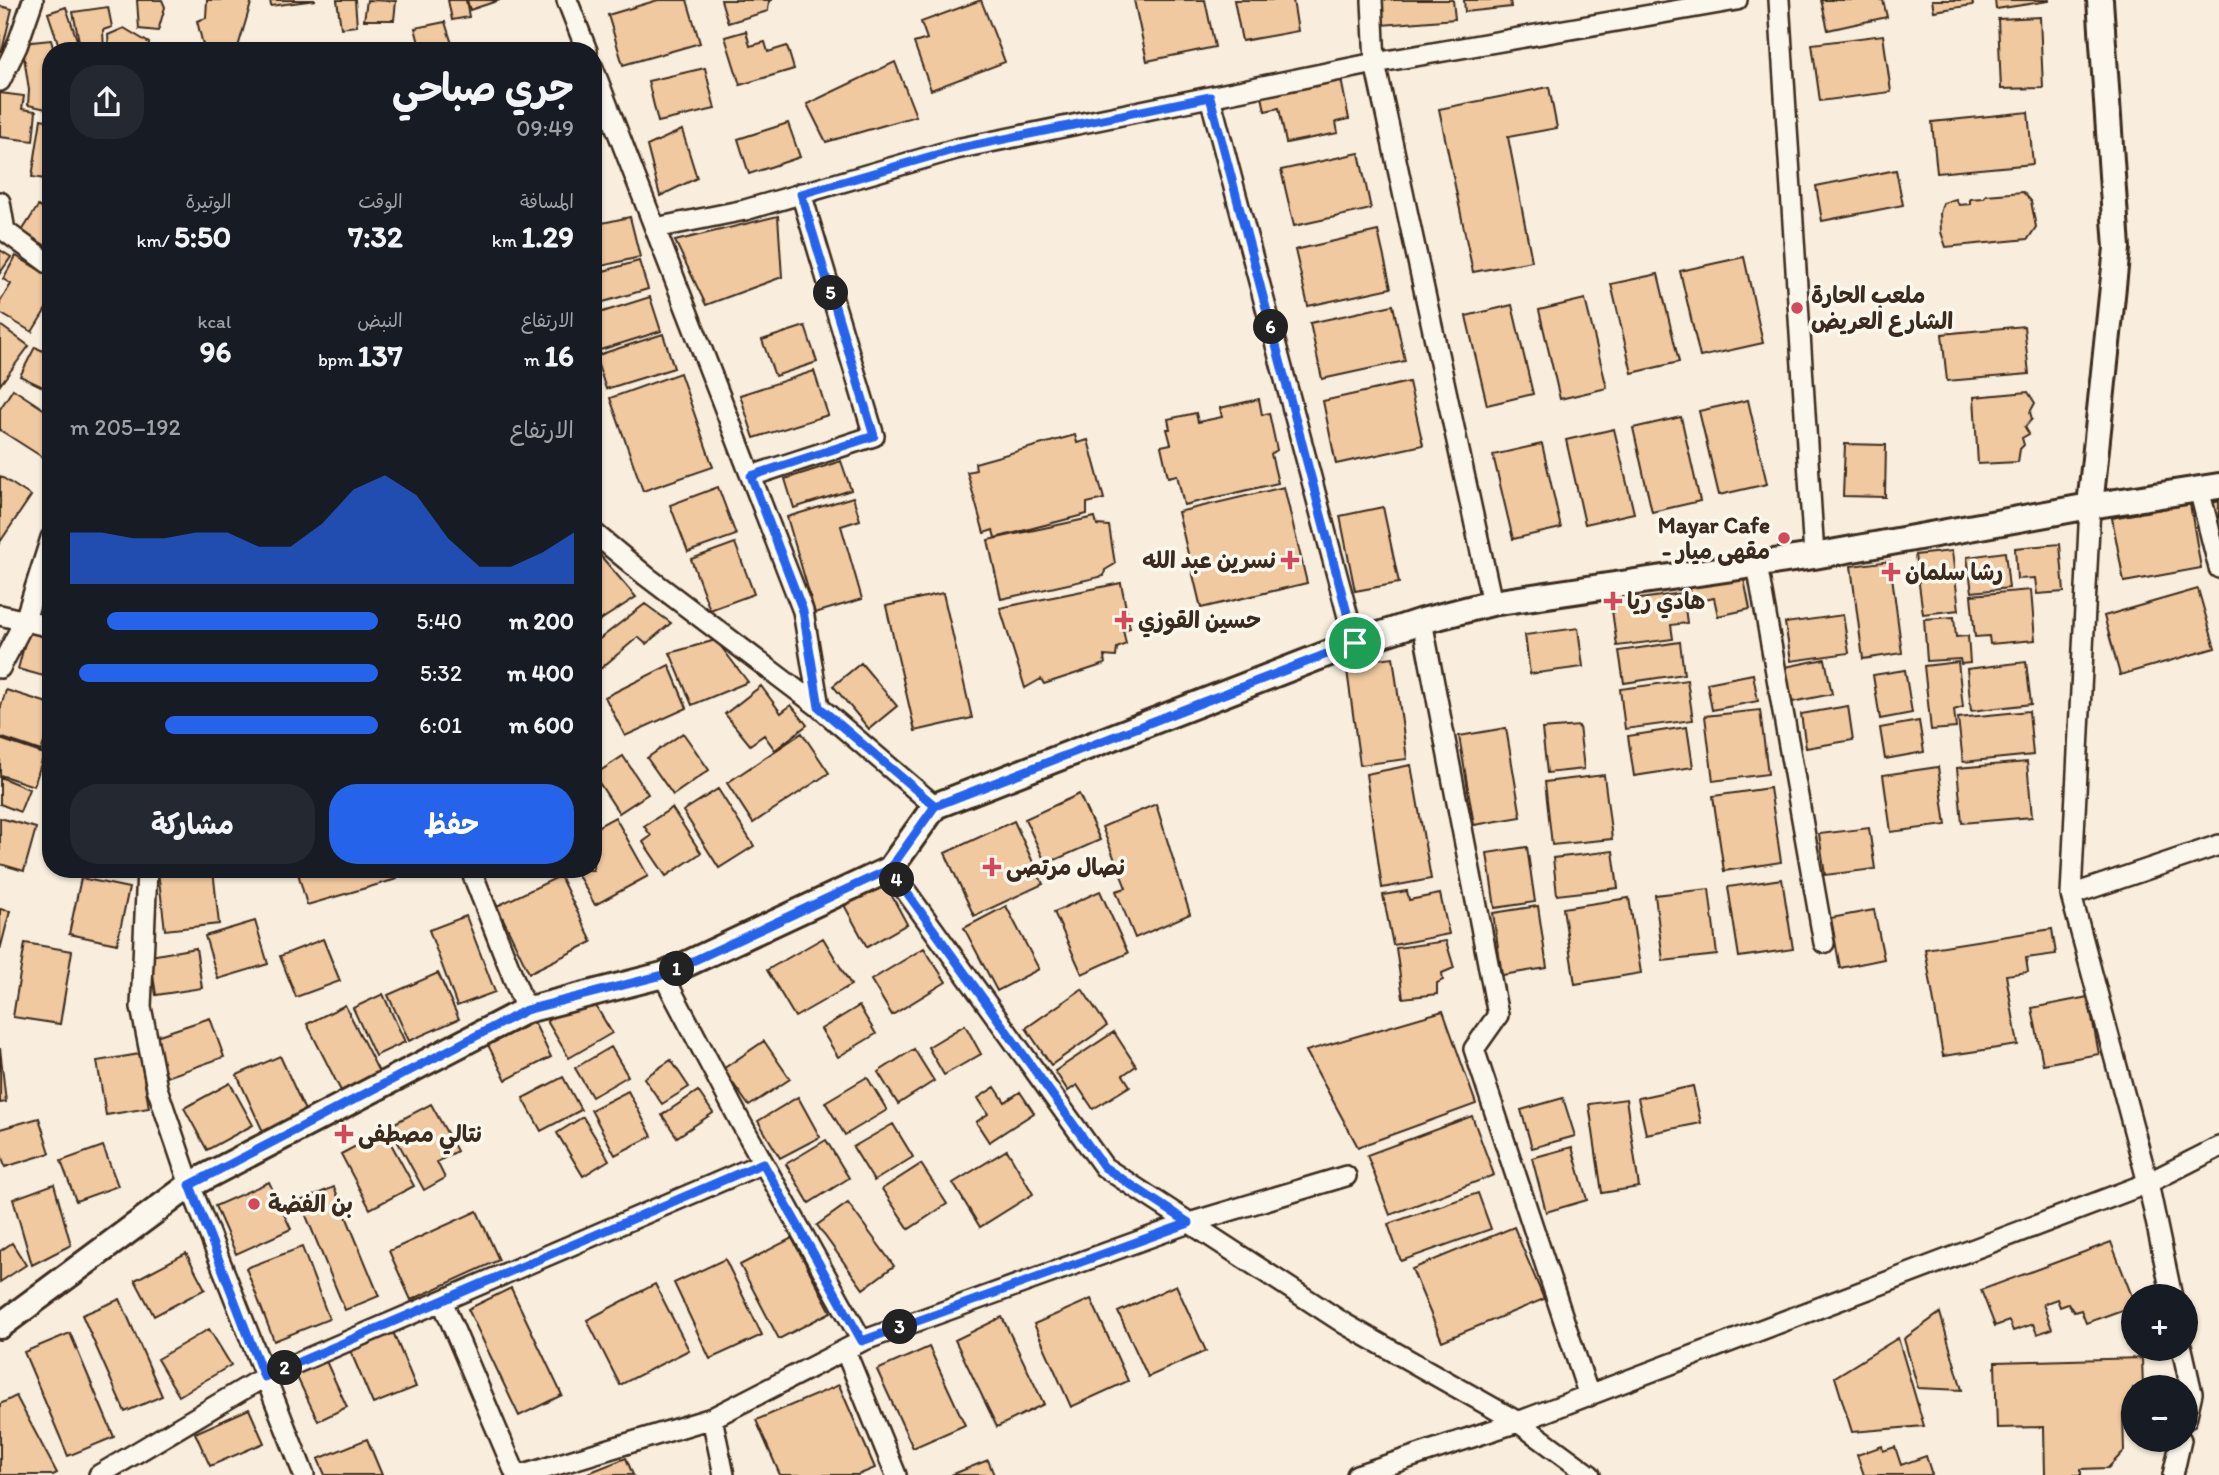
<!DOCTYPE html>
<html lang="ar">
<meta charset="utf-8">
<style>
:root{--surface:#171b24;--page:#242831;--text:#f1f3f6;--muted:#9ea1a6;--accent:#2563eb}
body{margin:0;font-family:Itim,"Playpen Sans Arabic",sans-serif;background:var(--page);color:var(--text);direction:rtl;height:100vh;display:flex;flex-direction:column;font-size:26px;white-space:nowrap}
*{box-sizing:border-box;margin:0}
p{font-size:23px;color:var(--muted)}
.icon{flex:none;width:38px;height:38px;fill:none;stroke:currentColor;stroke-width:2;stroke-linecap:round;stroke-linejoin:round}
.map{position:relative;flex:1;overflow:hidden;direction:ltr}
.sheet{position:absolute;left:42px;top:42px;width:560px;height:836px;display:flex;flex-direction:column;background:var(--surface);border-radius:28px;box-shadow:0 2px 5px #0004;direction:rtl}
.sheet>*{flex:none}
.tools{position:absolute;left:2121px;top:1284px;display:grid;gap:14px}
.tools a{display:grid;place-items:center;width:77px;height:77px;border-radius:50%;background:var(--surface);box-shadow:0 2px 5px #0004;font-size:35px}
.pin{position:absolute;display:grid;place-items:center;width:60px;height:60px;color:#fff;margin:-30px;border:4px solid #fff;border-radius:50%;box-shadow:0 2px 7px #0007}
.km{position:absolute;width:35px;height:35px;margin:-18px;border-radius:50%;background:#222;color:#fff;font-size:19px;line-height:35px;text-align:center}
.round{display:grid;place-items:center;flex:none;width:74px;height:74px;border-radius:28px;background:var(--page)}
.summary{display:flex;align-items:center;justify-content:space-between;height:119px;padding:0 28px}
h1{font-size:38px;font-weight:700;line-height:52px}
.stats{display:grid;grid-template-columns:repeat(3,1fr);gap:10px;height:119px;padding:7px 28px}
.stats div{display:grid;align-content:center}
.stats b{font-size:30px;font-weight:700}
.stats small{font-size:19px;font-weight:400}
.stats p{font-size:19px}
.chart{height:196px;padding:14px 28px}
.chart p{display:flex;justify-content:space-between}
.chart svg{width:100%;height:126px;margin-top:7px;fill:var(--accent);opacity:.7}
.action{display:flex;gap:14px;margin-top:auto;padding:14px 28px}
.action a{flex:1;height:80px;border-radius:28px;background:var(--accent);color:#fff;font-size:28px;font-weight:700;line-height:80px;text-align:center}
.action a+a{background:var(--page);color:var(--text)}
ul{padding:0 28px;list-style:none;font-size:23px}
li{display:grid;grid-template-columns:112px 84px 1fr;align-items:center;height:52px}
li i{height:18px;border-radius:9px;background:var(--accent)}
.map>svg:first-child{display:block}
</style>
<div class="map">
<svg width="2219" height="1475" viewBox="0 0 2219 1475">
<rect width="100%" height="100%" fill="#f9eedd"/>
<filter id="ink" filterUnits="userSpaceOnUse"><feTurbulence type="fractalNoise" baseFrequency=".0143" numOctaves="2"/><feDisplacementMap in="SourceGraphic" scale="14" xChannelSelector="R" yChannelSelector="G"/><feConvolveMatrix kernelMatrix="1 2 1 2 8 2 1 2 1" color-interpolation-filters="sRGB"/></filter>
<g filter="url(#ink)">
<path fill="#f0c9a0" stroke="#3b2a1e" stroke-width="2" d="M137 0H162L165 7 158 31 139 29Z
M207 0H252L238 47 204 49 197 21 206 18Z
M270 0H316L271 6Z
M337 0H355L357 26 341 28Z
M367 0 396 1 394 20H364Z
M448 0H466L469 17 452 20Z
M467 0H500L470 10Z
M658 0H687L700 43 623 65 608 15Z
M721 0H772L769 1 768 11 728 23Z
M981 0 1005 62 931 90 914 43 927 39 921 22Z
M1134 0H1205L1215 47 1147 61Z
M1234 0H1293L1298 31 1242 41Z
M1380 0H1453L1455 19 1382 25Z
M1464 0H1510L1511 7 1465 12Z
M1821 0H1883L1887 17 1828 30Z
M1932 0H1972L1973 5 1934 11Z
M1995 0H2049V1L1996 9Z
M0 6 12 9 2 51H0Z
M66 7 78 43 60 49 48 13Z
M108 7 112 27 103 30 104 51H81L73 12Z
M2040 17 2043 88 2001 89 1998 19Z
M445 22 453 47 446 51H421L415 28Z
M124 28 149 43 147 51H109L108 35Z
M746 31 750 46 765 42 768 52 787 46 794 69 740 85 725 37Z
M1883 35 1891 92 1820 101 1812 44Z
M51 40 54 51H51V110L28 105 29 90 22 43Z
M391 44V51H351V46Z
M895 62 916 116 826 142 807 104Z
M705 68 715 109 658 122 648 81Z
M1340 74 1349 119 1336 122 1338 133 1286 143 1279 108 1265 111 1261 91Z
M1549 87 1557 128 1508 137 1532 261 1473 272 1439 109Z
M0 93 24 96 22 109 36 111 33 141 0 137Z
M2028 112 2033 164 1937 173 1932 122Z
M41 119 51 121V180L32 177Z
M788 123 800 157 749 174 738 139Z
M682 130 697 178 660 196 647 146Z
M1359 153 1371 209 1294 226 1281 170Z
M1896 170 1903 205 1822 221 1816 186Z
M2023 192 2031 201 2036 227 2028 239 1946 247 1941 232 1940 213 1943 203 1956 199 1959 205 1970 204V199L1983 198 1986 195Z
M38 206 51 214V249L22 231Z
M778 216 782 277 706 305 675 241Z
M630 217 640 257 593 268V225Z
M1378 231 1391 288 1308 306 1295 250Z
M0 250 11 257 0 273Z
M16 256 51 277V301L32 332 0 313V302L11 284 3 279Z
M1744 257 1763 343 1700 357 1680 271Z
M639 261 648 289 593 305V274Z
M1658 274 1679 362 1632 373 1611 284Z
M650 297 661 331 597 351 593 338V315Z
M1585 299 1607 388 1560 399 1539 310Z
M1393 305 1405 361 1322 379 1310 323Z
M1512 305 1533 394 1487 405 1466 316Z
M0 325 29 346 0 385Z
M805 326 817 362 775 376 762 340Z
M2024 326 2029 374 1947 381 1942 334Z
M663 334 674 368 606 389 595 356Z
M35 347 51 355V391L20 376Z
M593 369 600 393 593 395Z
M814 371 828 415 754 438 740 395Z
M680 373 713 467 643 491 610 398Z
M1409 382 1423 445 1336 464 1323 401Z
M13 389 51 414V455L47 460 0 430V409Z
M2028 392 2035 403 2030 412 2032 419 2025 427 2029 434 2022 438 2024 445 2020 449 2018 462 1978 464 1974 397Z
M1259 399 1262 415 1269 413 1277 450 1271 454 1278 483 1184 505 1177 475 1168 477 1161 446 1171 444 1167 429H1170L1168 419 1196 413 1198 422 1222 417 1220 408Z
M1748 400 1767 484 1719 495 1699 411Z
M1681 417 1700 501 1652 512 1633 428Z
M1614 429 1634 513 1585 524 1566 440Z
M1075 435 1077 443 1088 440 1104 499 1087 503V514L995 538 993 530 984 533 967 472 976 470 975 463Z
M1542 444 1561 528 1513 539 1493 455Z
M1845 444 1886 445 1885 497 1843 496Z
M841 461 851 490 794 508 785 479Z
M0 476 31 496 0 542Z
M718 487 736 535 688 552 670 505Z
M1284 487 1307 583 1201 608 1178 512Z
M853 497 860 520 841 526 862 599 815 613 787 517Z
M2219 501V530L2212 503Z
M2190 504 2201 568 2124 582 2112 518Z
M1383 507 1399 583 1355 591 1340 516Z
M1095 517 1097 525 1109 526 1115 564 1105 570 1104 576 1001 599 988 540Z
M735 543 754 594 710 610 691 559Z
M2060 544 2064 592 2037 594 2035 578 2017 579 2015 548Z
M1952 551 1959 610 1923 614 1915 555Z
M2005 552 2009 588 1972 592 1967 557Z
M599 554 636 597 593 625V559Z
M1890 561 1902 653 1863 659 1851 566Z
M1743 574 1750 609 1718 616 1714 598 1692 603 1688 586Z
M1121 583 1130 628 1123 630 1126 644 1117 648 1116 657 1104 656 1105 664 1044 684 1041 679 1025 688 1000 608Z
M2198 589 2215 648 2120 675 2104 616Z
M2031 590 2035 640 1990 644 1989 636 1975 637 1971 595Z
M943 593 972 718 915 731 886 606Z
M1683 593 1687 623 1671 625 1673 639 1617 646 1611 603Z
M645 604 671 623 646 644 638 637 593 675V644Z
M1843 615 1849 653 1791 661 1785 623Z
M1954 617 1956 637 1968 636 1970 663 1961 664 1960 659 1927 661 1924 619Z
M1578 628 1583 667 1530 674 1525 635Z
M28 631 51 638V678L18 669Z
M716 640 748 682 692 705 670 653Z
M1680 642 1684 674 1624 683 1619 651Z
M1393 657 1407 759 1360 765 1346 663Z
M1825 659 1832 694 1792 702 1785 667Z
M1958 662 1963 707 1954 710 1956 728 1931 730 1924 666Z
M2026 662 2031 704 1971 711 1967 669Z
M861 663 897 706 869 729 833 686Z
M669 665 687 708 625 736 605 697Z
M1905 670 1912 713 1880 719 1873 675Z
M1753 674 1758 701 1712 710 1707 683Z
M1687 680 1693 720 1625 729 1620 689Z
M761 686 781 713 791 705 807 725 775 750 764 735 750 745 725 714Z
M6 690 51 704V723L41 751 0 737V710Z
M1848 706 1853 740 1806 748 1801 714Z
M1760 710 1768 774 1713 781 1705 716Z
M2029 711 2033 755 1963 762 1958 718Z
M1919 721 1924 752 1885 759 1880 728Z
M1579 726 1584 769 1547 773 1542 729Z
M1687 727 1693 767 1634 776 1628 736Z
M1506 728 1521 817 1474 825 1459 736Z
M683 733 709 770 673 795 647 758Z
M802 733 829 773 753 823 727 783Z
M0 739 44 754 34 786 0 775Z
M623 756 648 794 619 813 594 775Z
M2027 762 2032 817 1962 823 1957 768Z
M1411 765 1431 879 1382 888 1366 774Z
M1938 767 1946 825 1891 832 1883 775Z
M1604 775 1612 839 1552 845 1545 782Z
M0 777 29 789 20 812 0 804Z
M1770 788 1781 862 1724 871 1713 796Z
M718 789 754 846 719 868 683 811Z
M1079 794 1100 840 1046 864 1025 819Z
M1156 804 1190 914 1135 938 1116 891 1126 888 1102 827Z
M672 808 701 853 666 876 643 842 651 836 644 826Z
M615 817 648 876 595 905 575 870H593V829Z
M0 818 36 828 24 871 0 864Z
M1014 821 1043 884 974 916 945 853Z
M1869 828 1875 869 1825 875 1819 834Z
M1527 847 1535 902 1495 908 1487 853Z
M1613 851 1618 888 1557 895 1553 858Z
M169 870H213L219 924 165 930 158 871Z
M310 870H395L397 879 307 905 298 873Z
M560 876 592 942 529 973 497 906Z
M81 878 129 888 117 944 69 934Z
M1782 879 1793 949 1739 957 1728 887Z
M885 883 907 924 867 947 844 905Z
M1709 889 1717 955 1663 961 1655 895Z
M1100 891 1128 953 1082 974 1054 912Z
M1407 891 1409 900 1440 894 1449 934 1393 945 1383 895Z
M1629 898 1641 973 1575 984 1563 908Z
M1006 906 1039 969 997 991 964 928Z
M1538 906 1547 968 1502 975 1493 913Z
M0 909 10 911 0 950Z
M1874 910 1884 959 1840 968 1831 918Z
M466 916 495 992 457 1006 429 930Z
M255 921 268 964 218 979 205 936Z
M2052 929 2056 954 2026 958 2028 972 2006 975 2018 1045 1943 1056 1925 949Z
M823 938 851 985 795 1017 767 970Z
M323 939 340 981 296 997 280 956Z
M1446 941 1454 968 1442 973 1443 980 1437 983V994L1403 998 1396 948Z
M25 943 72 951 60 1024 13 1017Z
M196 948 202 988 156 995 150 956Z
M924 948 946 982 892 1015 871 980Z
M438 973 459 1019 409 1041 388 995Z
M1082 989 1107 1026 1051 1065 1026 1028Z
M383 994 405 1042 375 1056 353 1008Z
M590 996 612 1033 569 1058 547 1021Z
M2088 997 2099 1054 2043 1064 2032 1008Z
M345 1005 379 1072 341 1091 307 1024Z
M859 1006 876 1034 838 1057 821 1029Z
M1443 1011 1476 1104 1358 1147 1306 1051Z
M210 1018 224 1057 167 1077 153 1037Z
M534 1022 551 1057 506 1080 488 1045Z
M965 1025 981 1054 944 1075 928 1047Z
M1114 1032 1136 1066 1123 1075 1130 1086 1093 1109 1077 1085 1068 1091 1055 1071Z
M764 1041 790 1079 749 1106 723 1069Z
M611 1047 628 1076 592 1097 575 1068Z
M0 1048 6 1102 0 1103Z
M914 1049 934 1081 898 1104 878 1072Z
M140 1054 149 1108 106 1115 97 1061Z
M280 1056 308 1117 265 1136 237 1075Z
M671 1060 689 1087 662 1104 644 1078Z
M563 1077 581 1110 541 1131 523 1098Z
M867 1077 887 1110 845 1135 825 1102Z
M230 1083 253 1125 207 1150 184 1108Z
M1693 1086 1701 1123 1646 1134 1638 1098Z
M995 1087 1005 1102 1020 1092 1034 1113 989 1142 976 1122 988 1114 978 1098Z
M628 1091 652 1136 615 1155 591 1110Z
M698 1091 713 1113 677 1137 662 1115Z
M798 1097 820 1137 780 1158 758 1121Z
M1563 1098 1575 1136 1532 1148 1521 1110Z
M1626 1099 1639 1187 1602 1193 1589 1104Z
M431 1104 457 1151 437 1162 445 1178 424 1190 389 1126Z
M1472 1116 1494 1175 1390 1215 1367 1155Z
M583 1117 609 1160 583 1176 557 1133Z
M39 1118 50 1153 5 1167 0 1151V1129Z
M893 1124 913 1157 874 1181 853 1147Z
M384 1131 414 1186 370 1209 341 1154Z
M826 1140 849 1178 809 1203 786 1164Z
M103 1146 118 1186 76 1201 61 1161Z
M1572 1147 1587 1200 1546 1212 1532 1158Z
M1007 1150 1033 1194 980 1227 953 1183Z
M921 1164 947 1204 909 1229 882 1189Z
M269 1182 291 1229 236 1254 215 1206Z
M54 1184 71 1245 32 1265 13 1199Z
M334 1187 379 1296 345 1310 300 1201Z
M1478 1193 1491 1229 1401 1261 1388 1224Z
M848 1203 894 1266 863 1289 817 1225Z
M477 1211 499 1260 411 1300 389 1251Z
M1514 1227 1544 1299 1442 1341 1412 1269Z
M792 1238 831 1312 779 1339 740 1265Z
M2111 1242 2133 1299V1306L2086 1323 2081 1310 2074 1312 2068 1304 2060 1307 2057 1299 2043 1304 2052 1329 2037 1334 2033 1324 2013 1331 2009 1321 1995 1326 1981 1290Z
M12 1243 26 1265 0 1282V1251Z
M302 1247 329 1319 274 1341 246 1268Z
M186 1253 205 1289 154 1316 135 1280Z
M725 1259 762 1335 710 1359 674 1283Z
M655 1284 689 1350 620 1385 587 1320Z
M1176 1285 1206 1351 1148 1377 1118 1312Z
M511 1288 562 1395 519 1416 468 1309Z
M120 1299 162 1396 125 1412 82 1315Z
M1091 1299 1128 1381 1071 1407 1034 1324Z
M1940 1313 1962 1390 1918 1388 1904 1339Z
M1002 1317 1044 1404 997 1427 955 1340Z
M209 1329 231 1365 179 1396 157 1359Z
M393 1332 416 1387 373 1404 350 1350Z
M70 1333 114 1437 68 1456 24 1352Z
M1898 1338 1924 1426 1852 1432 1835 1377Z
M929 1347 965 1425 913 1448 877 1370Z
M2142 1358 2143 1388H2133V1414H2123L2124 1451 2108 1468 2081 1469V1475H2045L2044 1427 1997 1428 1995 1362Z
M325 1359 347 1407 318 1421 295 1373Z
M839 1385 875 1468 858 1475H780L756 1420Z
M16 1396 57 1473 53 1475H0V1404Z
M249 1409 264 1443 210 1466 195 1433Z
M367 1439 382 1475H325L318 1459Z
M1882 1446 1883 1451 1895 1447 1901 1465 1926 1456 1932 1475H1864L1857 1455Z
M626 1458 633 1475H583Z
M988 1460 994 1475H951Z"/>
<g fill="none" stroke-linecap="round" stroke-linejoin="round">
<g stroke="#3b2a1e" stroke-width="24">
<path id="minor" d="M567 0 587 51
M1372 0 1375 63 1492 603
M1779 0 1814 556
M593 68 803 611 819 707 935 806
M0 81 17 46 33 0
M1210 97 1355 643
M0 202 5 231 51 265
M655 228 745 210 956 149 1375 63 1737 0
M751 476 874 436 801 193
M2199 489 2219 568
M2090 506 2071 895 2148 1183 2172 1297
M593 532 646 576 819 707
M1757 565 1824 943
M0 615 51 627
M1422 621 1498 1015 1474 1049 1589 1396
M0 668 25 620 51 538
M890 869 1104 1167 1345 1324 1518 1422 1590 1475
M147 870 141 1007 157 1088 190 1185 304 1475
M471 870 526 1010
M2071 895 2219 845
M663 975 740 1121 862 1341
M442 1301 516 1475
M2182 1349 2192 1393 2186 1419
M845 1350 896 1475
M712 1418 724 1475
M99 1475 264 1377 763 1163
M523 1475 712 1418 862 1341 1189 1223 1346 1176
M1357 1475 1518 1422 2148 1183 2219 1147
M2173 1475 2181 1440"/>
</g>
<g stroke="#3b2a1e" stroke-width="30">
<path id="tertiary" d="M2090 506 2117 248 2100 0
M0 1326 190 1185 526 1010 663 975 890 869 935 806 1355 643 1422 621 1492 603 1814 556 2090 506 2219 486"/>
</g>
<use href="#minor" stroke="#fbf7ec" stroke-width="19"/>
<use href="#tertiary" stroke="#fbf7ec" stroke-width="24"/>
</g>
</g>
<g fill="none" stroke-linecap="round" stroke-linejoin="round" filter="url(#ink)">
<g stroke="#fff" stroke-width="14">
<path id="route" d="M1355 643 935 806 890 869 663 975 526 1010 190 1185 264 1377 763 1163 862 1341 1189 1223 1104 1167 890 869 935 806 819 707 803 611 751 476 874 436 801 194 956 149 1210 97 1355 643"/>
</g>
<use href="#route" stroke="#2563eb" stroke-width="9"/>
</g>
<g fill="#d1495b" stroke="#fbf7ec" stroke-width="2.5">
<circle cx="1797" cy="308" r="7"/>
<circle cx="1784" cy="538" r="7"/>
<path d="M1286.5 549.5h7v7h7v7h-7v7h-7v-7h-7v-7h7z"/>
<path d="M1887.5 561.5h7v7h7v7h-7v7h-7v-7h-7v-7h7z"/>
<path d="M1609.5 590.5h7v7h7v7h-7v7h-7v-7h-7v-7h7z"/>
<path d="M1120.5 609.5h7v7h7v7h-7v7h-7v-7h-7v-7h7z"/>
<path d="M988.5 856.5h7v7h7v7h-7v7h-7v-7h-7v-7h7z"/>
<path d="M340.5 1123.5h7v7h7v7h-7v7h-7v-7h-7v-7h7z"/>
<circle cx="254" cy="1204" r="7"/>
</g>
<g text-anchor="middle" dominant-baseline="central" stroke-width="7" stroke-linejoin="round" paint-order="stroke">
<g font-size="23" font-weight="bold" fill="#3b2a1e" stroke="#fbf7ec" text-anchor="start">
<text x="1811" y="295">ملعب الحارة<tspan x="1811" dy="26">الشارع العريض</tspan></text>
<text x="1770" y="525" text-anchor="end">Mayar Cafe<tspan x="1770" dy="26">- مقهى ميار</tspan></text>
<text x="1276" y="560" text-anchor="end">نسرين عبد الله</text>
<text x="1905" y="572">رشا سلمان</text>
<text x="1627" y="601">هادي ريا</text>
<text x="1138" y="620">حسين القوزي</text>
<text x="1006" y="867">نصال مرتصى</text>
<text x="358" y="1134">نتالي مصطفى</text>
<text x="268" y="1204">بن الفضة</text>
</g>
</g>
</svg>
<div class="tools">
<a>+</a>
<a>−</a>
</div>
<div class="pin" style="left:1355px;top:643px;background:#1e9e55"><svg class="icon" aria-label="arrive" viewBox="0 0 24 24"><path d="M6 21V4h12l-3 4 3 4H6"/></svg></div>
<b class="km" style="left:677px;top:969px">1</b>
<b class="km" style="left:285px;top:1368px">2</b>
<b class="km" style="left:900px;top:1327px">3</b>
<b class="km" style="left:897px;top:880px">4</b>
<b class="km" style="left:831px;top:293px">5</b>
<b class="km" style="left:1271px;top:327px">6</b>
<section class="sheet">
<div class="summary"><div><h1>جري صباحي</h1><p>09:49</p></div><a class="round"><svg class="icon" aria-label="share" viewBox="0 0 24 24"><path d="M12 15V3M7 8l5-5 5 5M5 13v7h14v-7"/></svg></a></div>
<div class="stats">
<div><p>المسافة</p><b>1.29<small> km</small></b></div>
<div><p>الوقت</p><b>7:32</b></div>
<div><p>الوتيرة</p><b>5:50<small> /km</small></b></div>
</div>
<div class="stats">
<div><p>الارتفاع</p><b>16<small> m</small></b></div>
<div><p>النبض</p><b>137<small> bpm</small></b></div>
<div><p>kcal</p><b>96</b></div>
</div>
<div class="chart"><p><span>الارتفاع</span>192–205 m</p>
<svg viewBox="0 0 160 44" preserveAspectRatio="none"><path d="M0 44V26L10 26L20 28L30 28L40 26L50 26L60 31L70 31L80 23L90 11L100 6L110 13L120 28L130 38L140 38L150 33L160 26V44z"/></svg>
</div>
<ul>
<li><b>200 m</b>5:40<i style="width:88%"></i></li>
<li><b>400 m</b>5:32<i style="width:97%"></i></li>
<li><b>600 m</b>6:01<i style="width:69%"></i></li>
</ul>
<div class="action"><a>حفظ</a><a>مشاركة</a></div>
</section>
</div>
